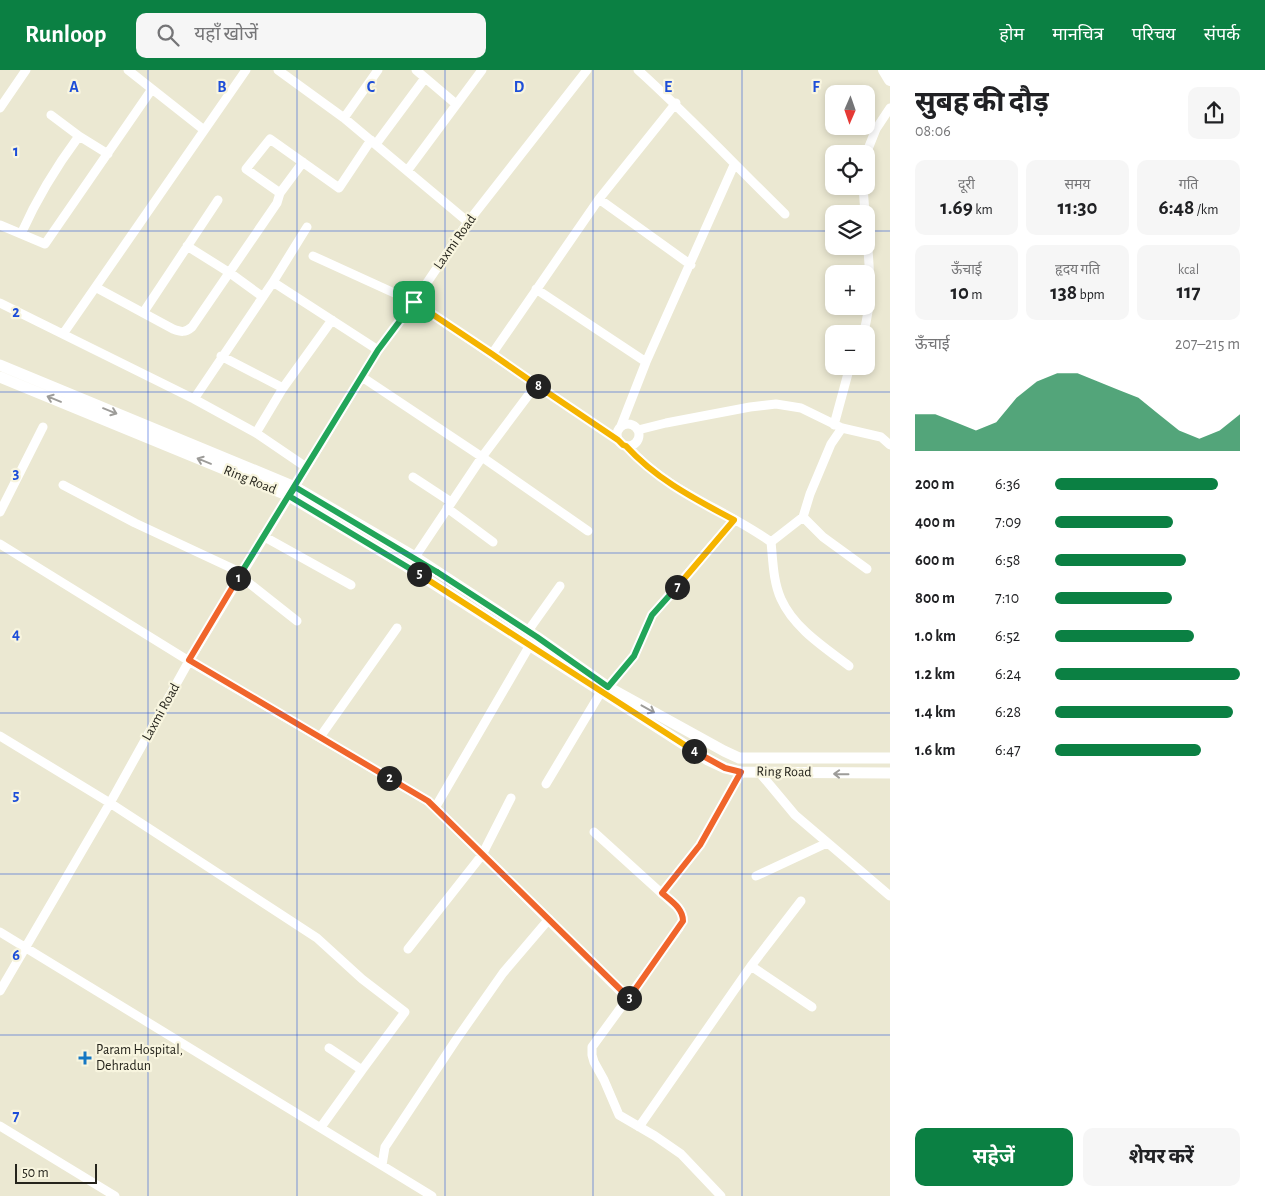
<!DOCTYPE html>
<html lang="hi">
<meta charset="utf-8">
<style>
:root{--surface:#fff;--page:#f6f6f6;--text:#202124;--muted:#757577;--accent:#0b8043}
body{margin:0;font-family:"Alegreya Sans","Noto Sans Devanagari",sans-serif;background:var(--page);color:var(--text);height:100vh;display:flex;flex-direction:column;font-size:19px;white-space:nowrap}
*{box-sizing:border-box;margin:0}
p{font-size:16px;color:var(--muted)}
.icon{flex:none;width:28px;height:28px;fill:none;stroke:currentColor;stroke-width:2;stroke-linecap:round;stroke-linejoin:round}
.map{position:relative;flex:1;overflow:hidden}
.side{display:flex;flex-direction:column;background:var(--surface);width:375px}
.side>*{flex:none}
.needle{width:32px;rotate:182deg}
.controls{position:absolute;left:825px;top:15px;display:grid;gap:10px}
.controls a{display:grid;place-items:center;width:50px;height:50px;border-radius:10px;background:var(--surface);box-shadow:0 2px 8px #0003;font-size:25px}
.scale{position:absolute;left:15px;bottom:12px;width:82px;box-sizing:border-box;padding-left:5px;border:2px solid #25241c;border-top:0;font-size:14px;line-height:18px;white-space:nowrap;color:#25241c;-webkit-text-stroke:4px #f8f5df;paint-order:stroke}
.pin{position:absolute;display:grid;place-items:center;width:42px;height:42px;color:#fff;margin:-21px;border-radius:10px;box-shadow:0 2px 8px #0006}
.km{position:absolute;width:25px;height:25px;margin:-12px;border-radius:50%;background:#222;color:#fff;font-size:14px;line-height:25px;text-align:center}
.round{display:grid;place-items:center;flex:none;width:52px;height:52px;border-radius:10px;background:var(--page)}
.summary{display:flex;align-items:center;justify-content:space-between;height:85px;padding:0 25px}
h1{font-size:28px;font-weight:700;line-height:38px}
.stats{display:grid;grid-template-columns:repeat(3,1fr);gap:8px;height:85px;padding:5px 25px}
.stats div{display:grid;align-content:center;border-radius:10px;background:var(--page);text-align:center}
.stats b{font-size:21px;font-weight:700}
.stats small{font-size:14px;font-weight:400}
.stats p{font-size:14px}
.chart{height:140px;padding:10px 25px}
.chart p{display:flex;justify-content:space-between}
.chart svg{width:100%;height:90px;margin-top:5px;fill:var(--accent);opacity:.7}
.button{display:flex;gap:10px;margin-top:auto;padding:10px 25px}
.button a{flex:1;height:58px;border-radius:10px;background:var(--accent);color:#fff;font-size:20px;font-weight:700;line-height:58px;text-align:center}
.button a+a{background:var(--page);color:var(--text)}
ul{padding:0 25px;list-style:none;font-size:16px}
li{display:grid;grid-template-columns:80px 60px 1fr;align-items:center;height:38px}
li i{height:12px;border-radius:6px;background:var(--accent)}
header{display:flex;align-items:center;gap:30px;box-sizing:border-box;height:70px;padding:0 25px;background:var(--accent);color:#fff}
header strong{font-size:24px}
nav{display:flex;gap:28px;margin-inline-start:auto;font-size:18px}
.search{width:350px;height:45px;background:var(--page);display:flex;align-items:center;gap:12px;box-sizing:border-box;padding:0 18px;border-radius:10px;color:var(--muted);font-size:19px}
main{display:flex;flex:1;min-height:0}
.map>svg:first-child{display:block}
</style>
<header>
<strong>Runloop</strong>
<div class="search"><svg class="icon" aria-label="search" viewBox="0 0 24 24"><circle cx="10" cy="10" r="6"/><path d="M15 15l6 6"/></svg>यहाँ खोजें</div>
<nav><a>होम</a><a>मानचित्र</a><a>परिचय</a><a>संपर्क</a></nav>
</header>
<main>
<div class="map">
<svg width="890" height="1126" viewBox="0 0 890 1126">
<rect width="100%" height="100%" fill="#ebe8d2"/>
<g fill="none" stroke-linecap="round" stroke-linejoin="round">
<path stroke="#fff" stroke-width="9" d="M128 0 204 60
M278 0 344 48 468 152
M416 0 456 34
M638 0C689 46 736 96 785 144
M0 38 26 0
M51 45 79 66
M344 48 378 0
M376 74 425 8
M866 84 876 59 890 38
M303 92 280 123 246 99 270 69 339 118 371 70
M407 101 482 0
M863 116 865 144
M599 129 691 195
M0 155 45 174 152 19
M21 164C37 128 56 97 79 66L108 84
M187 176 230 203 263 227
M313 186 414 232 618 370
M273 212 378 280
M97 218 173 259C181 262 185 263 192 257L277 133 280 123
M536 219 646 292
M0 233 194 329 256 363 306 397
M143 243 218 130
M63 264 246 0
M863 264C874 229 869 193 866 157
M492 284 599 129 676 33
M221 286 283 318
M362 307 482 387 588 461
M194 329 273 212 307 157
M617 365a11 11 0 1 1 22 0a11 11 0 1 1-22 0Z
M834 355 850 296
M621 356 646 292 734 95
M842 358 831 374 810 424 803 447 771 472C773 491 773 511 781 529 794 558 824 577 849 596
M638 360 666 353 750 337 776 334 801 338 842 358 881 367 890 375
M256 363 283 318 332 250
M627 376C669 423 722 437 771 472
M413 407 451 432
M63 415 135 453 242 503
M447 438 493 472
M0 442 43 357
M803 447 823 467 867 499
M263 466 351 515
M0 474 189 591 428 731 628 929
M415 487 482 387 536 315
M240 506 297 551
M528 561 560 516
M608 617 634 586 652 545 734 450
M0 666 110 733 317 868 362 909 405 942 362 1000
M320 667 397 558
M759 702 795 745 890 826
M546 714 601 622
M435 738 530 575
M594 762 680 840C684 848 683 851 679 858L592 977V985L594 992 604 1010 619 1045 655 1066 681 1084 721 1126
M756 806 827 773
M662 823 700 775 741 702
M0 862 432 1126
M408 879 482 785 511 728
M751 896 812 937
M0 921 110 733 189 591 378 280 414 232 468 152 587 0
M0 1056 115 1126
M321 1057 362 1000 329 978
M639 1057 751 896 801 831
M382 1095 385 1077 456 970 503 903 549 849"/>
<path stroke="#fff" stroke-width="11" d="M0 295 295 417 415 487 537 567 608 617 724 681 739 688H890
M0 307 289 426 406 496 708 690 725 698 741 702 890 703"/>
<path stroke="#fff" stroke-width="12" d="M884 0 890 10"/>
</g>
<defs><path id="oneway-shaft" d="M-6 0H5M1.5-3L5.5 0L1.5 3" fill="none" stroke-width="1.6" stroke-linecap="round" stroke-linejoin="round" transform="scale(1.25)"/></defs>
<g stroke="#9d9c99">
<use href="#oneway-shaft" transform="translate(54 329) rotate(-158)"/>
<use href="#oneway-shaft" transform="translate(110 341) rotate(22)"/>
<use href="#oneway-shaft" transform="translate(204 391) rotate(-158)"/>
<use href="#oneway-shaft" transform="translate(648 639) rotate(29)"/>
<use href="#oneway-shaft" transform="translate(841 704) rotate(-179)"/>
</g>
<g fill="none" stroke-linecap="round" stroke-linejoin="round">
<g stroke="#fff" stroke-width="10">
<path id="split-1" d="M238 508 378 280 414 232"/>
</g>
<g stroke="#fff" stroke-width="10">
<path id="split-2" d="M238 508 189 590 389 708"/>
</g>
<g stroke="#fff" stroke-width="10">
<path id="split-3" d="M389 708 428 731 629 928"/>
</g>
<g stroke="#fff" stroke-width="10">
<path id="split-4" d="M629 928 683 851C683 838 671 831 662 823L700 775 741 702 725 698 694 681"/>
</g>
<g stroke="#fff" stroke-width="10">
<path id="split-5" d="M419 504 694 681"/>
</g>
<g stroke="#fff" stroke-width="10">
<path id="split-6" d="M419 504 289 426 295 417 437 502"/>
</g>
<g stroke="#fff" stroke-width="10">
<path id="split-7" d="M437 502 537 567 608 617 634 586 652 545 677 517"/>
</g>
<g stroke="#fff" stroke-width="10">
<path id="split-8" d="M538 316 618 370 623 375 626 376C657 410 695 429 734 450L677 517"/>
</g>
<g stroke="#fff" stroke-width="10">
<path id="split-9" d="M414 232 492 284 538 316"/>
</g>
<use href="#split-1" stroke="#22a559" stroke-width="6"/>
<use href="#split-2" stroke="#f0652b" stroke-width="6"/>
<use href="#split-3" stroke="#f0652b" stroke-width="6"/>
<use href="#split-4" stroke="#f0652b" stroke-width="6"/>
<use href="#split-5" stroke="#f5b400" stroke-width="6"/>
<use href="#split-6" stroke="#22a559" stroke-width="6"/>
<use href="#split-7" stroke="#22a559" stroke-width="6"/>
<use href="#split-8" stroke="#f5b400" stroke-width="6"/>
<use href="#split-9" stroke="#f5b400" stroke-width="6"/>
</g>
<path fill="none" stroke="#1d4ed8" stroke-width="1" stroke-opacity="0.55" d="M148 0V1126M297 0V1126M445 0V1126M593 0V1126M742 0V1126M0 161H834M866 161H890M0 322H890M0 483H890M0 643H890M0 804H890M0 965H890"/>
<path fill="#1477c3" stroke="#f8f5df" stroke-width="2" d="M82.5 980.5h5v5h5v5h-5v5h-5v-5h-5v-5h5z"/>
<g text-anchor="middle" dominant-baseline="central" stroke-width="4.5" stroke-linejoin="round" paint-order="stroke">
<g font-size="14" fill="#25241c" stroke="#f8f5df">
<text transform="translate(455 172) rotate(-55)">Laxmi Road</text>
<text transform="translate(250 410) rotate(22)">Ring Road</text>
<text transform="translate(161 642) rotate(-61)">Laxmi Road</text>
<text transform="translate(784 702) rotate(1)">Ring Road</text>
</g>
<g font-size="14" fill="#25241c" stroke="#f8f5df" text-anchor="start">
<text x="96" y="980">Param Hospital,<tspan x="96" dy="16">Dehradun</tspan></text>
</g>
</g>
<g font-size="16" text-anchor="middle" font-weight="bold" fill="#1d4ed8" stroke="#f8f5df" stroke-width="4.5" stroke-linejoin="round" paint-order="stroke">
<text x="74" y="22">A</text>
<text x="222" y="22">B</text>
<text x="371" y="22">C</text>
<text x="519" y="22">D</text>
<text x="668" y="22">E</text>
<text x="816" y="22">F</text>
<text x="16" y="86">1</text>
<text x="16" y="247">2</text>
<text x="16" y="408">3</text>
<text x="16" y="569">4</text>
<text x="16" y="730">5</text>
<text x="16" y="890">6</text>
<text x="16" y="1051">7</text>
</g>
</svg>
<div class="controls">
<a><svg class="needle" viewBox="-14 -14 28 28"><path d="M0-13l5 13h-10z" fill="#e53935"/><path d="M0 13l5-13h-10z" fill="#757577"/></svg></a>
<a><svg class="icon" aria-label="locate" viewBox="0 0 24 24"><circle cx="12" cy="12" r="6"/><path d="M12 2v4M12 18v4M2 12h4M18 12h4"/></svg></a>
<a><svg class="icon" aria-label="layers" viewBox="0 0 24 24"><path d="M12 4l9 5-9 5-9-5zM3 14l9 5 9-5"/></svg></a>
<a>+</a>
<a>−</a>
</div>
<div class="scale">50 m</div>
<div class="pin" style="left:414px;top:232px;background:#1e9e55"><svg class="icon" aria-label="arrive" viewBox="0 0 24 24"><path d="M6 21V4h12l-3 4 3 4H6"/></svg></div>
<b class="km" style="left:238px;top:508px">1</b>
<b class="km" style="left:389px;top:708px">2</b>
<b class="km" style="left:629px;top:928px">3</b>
<b class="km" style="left:694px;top:681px">4</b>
<b class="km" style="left:419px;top:504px">5</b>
<b class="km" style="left:677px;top:517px">7</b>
<b class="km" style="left:538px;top:316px">8</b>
</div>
<section class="side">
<div class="summary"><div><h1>सुबह की दौड़</h1><p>08:06</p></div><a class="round"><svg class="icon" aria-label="share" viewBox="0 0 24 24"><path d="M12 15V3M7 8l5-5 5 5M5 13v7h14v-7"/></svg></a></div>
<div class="stats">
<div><p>दूरी</p><b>1.69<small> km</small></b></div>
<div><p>समय</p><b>11:30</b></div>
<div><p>गति</p><b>6:48<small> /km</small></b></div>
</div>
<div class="stats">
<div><p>ऊँचाई</p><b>10<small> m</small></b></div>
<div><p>हृदय गति</p><b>138<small> bpm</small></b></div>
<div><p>kcal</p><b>117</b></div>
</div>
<div class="chart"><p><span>ऊँचाई</span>207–215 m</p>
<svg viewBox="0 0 160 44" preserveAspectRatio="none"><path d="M0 44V26L10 26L20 30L30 34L40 30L50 18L60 10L70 6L80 6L90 10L100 14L110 18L120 26L130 34L140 38L150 34L160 26V44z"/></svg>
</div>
<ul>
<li><b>200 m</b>6:36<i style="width:88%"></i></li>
<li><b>400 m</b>7:09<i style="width:64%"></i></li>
<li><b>600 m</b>6:58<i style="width:71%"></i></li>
<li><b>800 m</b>7:10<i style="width:63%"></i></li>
<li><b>1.0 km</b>6:52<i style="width:75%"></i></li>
<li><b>1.2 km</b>6:24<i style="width:100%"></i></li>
<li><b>1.4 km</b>6:28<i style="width:96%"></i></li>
<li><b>1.6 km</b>6:47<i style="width:79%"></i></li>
</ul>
<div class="button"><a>सहेजें</a><a>शेयर करें</a></div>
</section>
</main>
